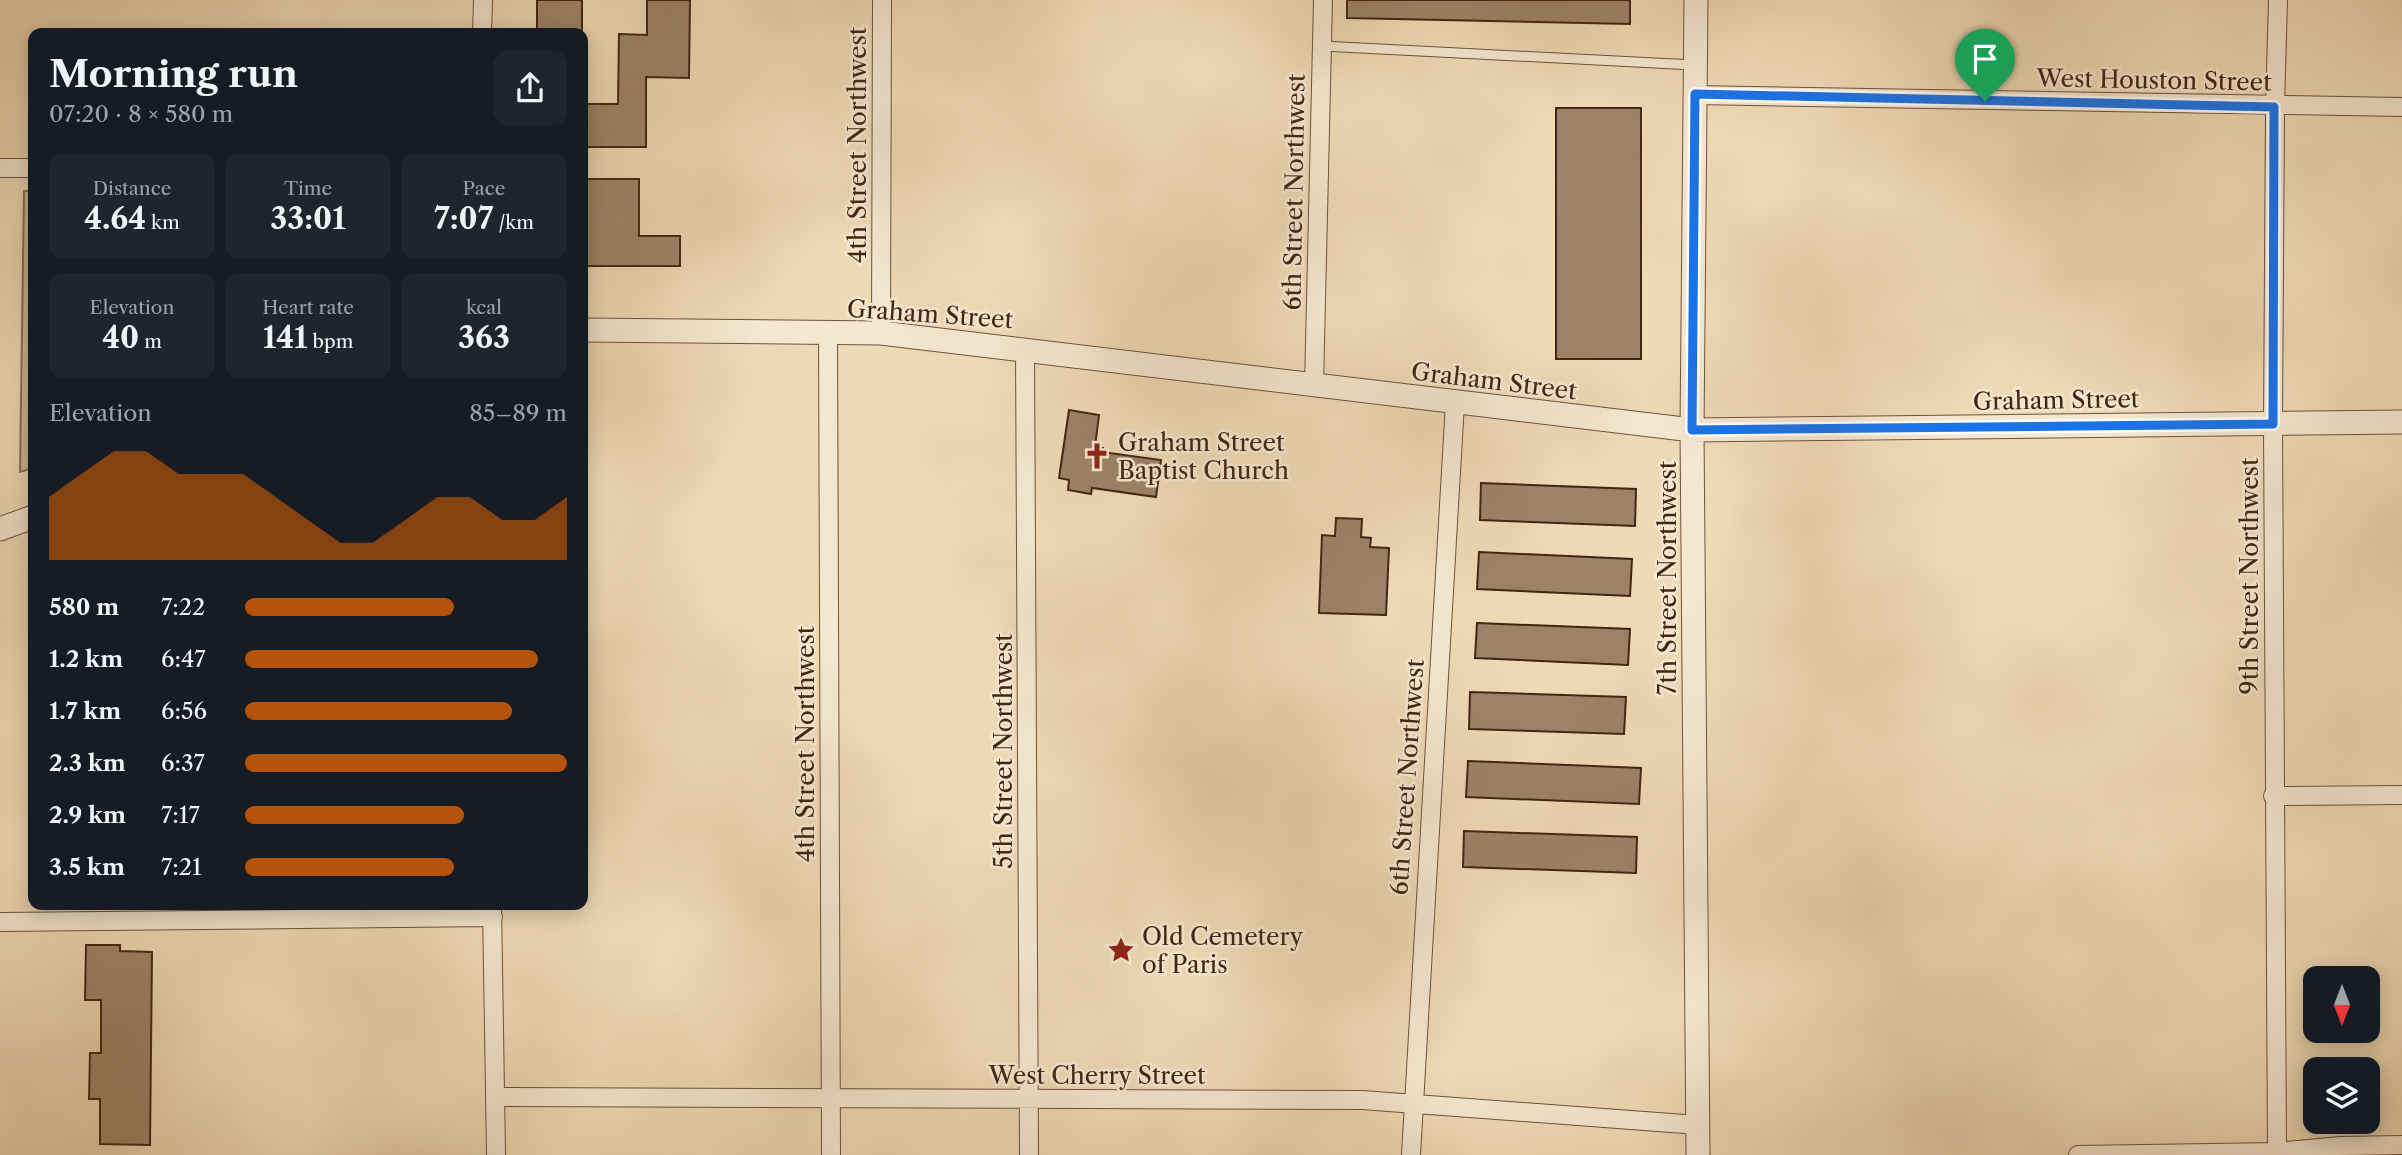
<!DOCTYPE html>
<meta charset="utf-8">
<style>
:root{--surface:#171b24;--page:#20242c;--text:#f1f3f6;--muted:#9ea1a6;--accent:#b45309}
body{margin:0;font-family:"Libre Caslon Text",serif;background:var(--page);color:var(--text);height:100vh;display:flex;flex-direction:column;font-size:26px;white-space:nowrap}
*{box-sizing:border-box;margin:0}
p{font-size:23px;color:var(--muted)}
.icon{flex:none;width:38px;height:38px;fill:none;stroke:currentColor;stroke-width:2;stroke-linecap:round;stroke-linejoin:round}
.map{position:relative;flex:1;overflow:hidden}
.details{position:absolute;left:28px;top:28px;width:560px;height:882px;display:flex;flex-direction:column;background:var(--surface);border-radius:14px;box-shadow:0 4px 18px #0003}
.details>*{flex:none}
.needle{width:46px;rotate:180deg}
.controls{position:absolute;left:2303px;top:966px;display:grid;gap:14px}
.controls a{display:grid;place-items:center;width:77px;height:77px;border-radius:14px;background:var(--surface);box-shadow:0 4px 18px #0003;font-size:35px}
.pin{position:absolute;display:grid;place-items:center;width:60px;height:60px;color:#fff;margin:-72px -30px;border-radius:50% 50% 50% 0;rotate:-45deg;box-shadow:0 0 7px #0007}
.pin .icon{rotate:45deg}
.round{display:grid;place-items:center;flex:none;width:74px;height:74px;border-radius:14px;background:var(--page)}
.overview{display:flex;align-items:center;justify-content:space-between;height:119px;padding:0 21px}
h1{font-size:38px;font-weight:700;line-height:52px}
.figures{display:grid;grid-template-columns:repeat(3,1fr);gap:10px;height:119px;padding:7px 21px}
.figures div{display:grid;align-content:center;border-radius:14px;background:var(--page);text-align:center}
.figures b{font-size:30px;font-weight:700}
.figures small{font-size:19px;font-weight:400}
.figures p{font-size:19px}
.chart{height:196px;padding:14px 21px}
.chart p{display:flex;justify-content:space-between}
.chart svg{width:100%;height:126px;margin-top:7px;fill:var(--accent);opacity:.7}
ul{padding:0 21px;list-style:none;font-size:23px}
li{display:grid;grid-template-columns:112px 84px 1fr;align-items:center;height:52px}
li i{height:18px;border-radius:9px;background:var(--accent)}
.map>svg:first-child{display:block}
</style>
<div class="map">
<svg width="2402" height="1155" viewBox="0 0 2402 1155">
<rect width="100%" height="100%" fill="#eed9b5"/>
<filter id="stains"><feTurbulence type="fractalNoise" baseFrequency=".00286" numOctaves="4"/><feColorMatrix values="0 0 0 0 .2 0 0 0 0 .09 0 0 0 0 .02 0 0 0 .5 -.17"/></filter>
<radialGradient id="worn" r=".72"><stop offset=".6" stop-color="#630" stop-opacity="0"/><stop offset="1" stop-color="#630" stop-opacity=".3"/></radialGradient>
<path fill="#d1ba99" stroke="#8a7056" stroke-width="2" d="M24 191H33V468L20 472Z"/>
<path fill="#9c8367" stroke="#432513" stroke-width="2" d="M537 0H582V33H537Z
M647 0H690L689 78 646 77V147H583V104H618L619 34 647 35Z
M1347 0H1630V24L1347 18Z
M1556 108H1641V359H1556Z
M583 179H639V236H680V266H583Z
M1069 410 1099 415 1095 447 1103 448 1102 452 1161 460 1156 497 1092 488 1091 494 1068 490 1069 480 1059 478Z
M1481 483 1636 489 1635 526 1480 520Z
M1336 518 1362 519 1361 537 1371 538 1370 547 1389 548 1386 615 1319 613 1322 535 1335 536Z
M1479 552 1632 559 1630 596 1477 589Z
M1477 623 1630 629 1628 665 1475 658Z
M1470 692 1626 697 1624 734 1469 729Z
M1468 761 1641 768 1639 804 1466 797Z
M1464 831 1637 837 1636 873 1463 867Z
M86 945H120V951L152 952 150 1145 100 1144V1099H89L90 1053H101V1000H85Z"/>
<g fill="none" stroke-linecap="round" stroke-linejoin="round">
<g stroke="#6e523c" stroke-width="11">
<path id="service" d="M1322 46 1694 65"/>
</g>
<g stroke="#6e523c" stroke-width="20">
<path id="minor" d="M482 33 483 0
M1695 95 2402 107
M0 168H33
M828 333 831 1155
M881 333 882 0
M1025 348 1029 1155
M1314 386 1323 0
M2273 796 2402 795
M492 905 496 1155
M0 922 493 917
M495 1097 1362 1100 1698 1125
M2277 1152 2273 424 2275 107 2278 0
M1411 1155 1455 403
M2078 1155 2277 1152 2341 1146 2402 1145"/>
</g>
<g stroke="#6e523c" stroke-width="25">
<path id="tertiary" d="M1696 0 1692 430 1698 1155
M583 330 881 333 1692 430 2402 422
M0 529 33 517"/>
</g>
<use href="#service" stroke="#f4e6cf" stroke-width="9"/>
<use href="#minor" stroke="#f4e6cf" stroke-width="18"/>
<use href="#tertiary" stroke="#f4e6cf" stroke-width="23"/>
</g>
<g fill="none" stroke-linecap="round" stroke-linejoin="round">
<g stroke="#fff" stroke-width="14">
<path id="route" d="M1695 94 2274 107 2273 424 1692 430Z"/>
</g>
<use href="#route" stroke="#1a73e8" stroke-width="9"/>
</g>
<defs>
<g id="church-bare" transform="scale(2.1)"><path d="M-1.2-6h2.4v3.5h3.3v2.4h-3.3V6h-2.4V-.1h-3.3v-2.4h3.3Z" fill="#8f2418" stroke="#f4e6cf" stroke-width="2.5" paint-order="stroke"/></g>
<g id="sight-bare" transform="scale(2.1)"><path d="M0-6L1.8-2.2L6-1.7L2.9 1.2L3.7 5.4L0 3.3L-3.7 5.4L-2.9 1.2L-6-1.7L-1.8-2.2Z" fill="#8f2418" stroke="#f4e6cf" stroke-width="2.5" paint-order="stroke"/></g>
</defs>
<g fill-rule="evenodd">
<use href="#church-bare" x="1097" y="456"/>
<use href="#sight-bare" x="1121" y="950"/>
</g>
<g text-anchor="middle" dominant-baseline="central" stroke-width="5" stroke-linejoin="round" paint-order="stroke">
<g font-size="24" fill="#432513" stroke="#f4e6cf">
<text transform="translate(2154 80) rotate(1)">West Houston Street</text>
<text transform="translate(857 145) rotate(-90)">4th Street Northwest</text>
<text transform="translate(1294 192) rotate(-89)">6th Street Northwest</text>
<text transform="translate(930 314) rotate(4)">Graham Street</text>
<text transform="translate(1494 381) rotate(7)">Graham Street</text>
<text transform="translate(2056 400) rotate(-1)">Graham Street</text>
<text transform="translate(2249 576) rotate(-90)">9th Street Northwest</text>
<text transform="translate(1667 578) rotate(-90)">7th Street Northwest</text>
<text transform="translate(805 744) rotate(-90)">4th Street Northwest</text>
<text transform="translate(1003 751) rotate(-90)">5th Street Northwest</text>
<text transform="translate(1407 777) rotate(-86)">6th Street Northwest</text>
<text x="1097" y="1075">West Cherry Street</text>
</g>
<g font-size="24" fill="#432513" stroke="#f4e6cf" text-anchor="start">
<text x="1118" y="442">Graham Street<tspan x="1118" dy="28">Baptist Church</tspan></text>
<text x="1142" y="936">Old Cemetery<tspan x="1142" dy="28">of Paris</tspan></text>
</g>
</g>
<rect width="100%" height="100%" filter="url(#stains)"/>
<rect width="100%" height="100%" fill="url(#worn)"/>
</svg>
<div class="controls">
<a><svg class="needle" viewBox="-14 -14 28 28"><path d="M0-13l5 13h-10z" fill="#e53935"/><path d="M0 13l5-13h-10z" fill="#9ea1a6"/></svg></a>
<a><svg class="icon" aria-label="layers" viewBox="0 0 24 24"><path d="M12 4l9 5-9 5-9-5zM3 14l9 5 9-5"/></svg></a>
</div>
<div class="pin" style="left:1985px;top:101px;background:#1e9e55"><svg class="icon" aria-label="arrive" viewBox="0 0 24 24"><path d="M6 21V4h12l-3 4 3 4H6"/></svg></div>
<section class="details">
<div class="overview"><div><h1>Morning run</h1><p>07:20 · 8 × 580 m</p></div><a class="round"><svg class="icon" aria-label="share" viewBox="0 0 24 24"><path d="M12 15V3M7 8l5-5 5 5M5 13v7h14v-7"/></svg></a></div>
<div class="figures">
<div><p>Distance</p><b>4.64<small> km</small></b></div>
<div><p>Time</p><b>33:01</b></div>
<div><p>Pace</p><b>7:07<small> /km</small></b></div>
</div>
<div class="figures">
<div><p>Elevation</p><b>40<small> m</small></b></div>
<div><p>Heart rate</p><b>141<small> bpm</small></b></div>
<div><p>kcal</p><b>363</b></div>
</div>
<div class="chart"><p><span>Elevation</span>85–89 m</p>
<svg viewBox="0 0 160 44" preserveAspectRatio="none"><path d="M0 44V22L10 14L20 6L30 6L40 14L50 14L60 14L70 22L80 30L90 38L100 38L110 30L120 22L130 22L140 30L150 30L160 22V44z"/></svg>
</div>
<ul>
<li><b>580 m</b>7:22<i style="width:65%"></i></li>
<li><b>1.2 km</b>6:47<i style="width:91%"></i></li>
<li><b>1.7 km</b>6:56<i style="width:83%"></i></li>
<li><b>2.3 km</b>6:37<i style="width:100%"></i></li>
<li><b>2.9 km</b>7:17<i style="width:68%"></i></li>
<li><b>3.5 km</b>7:21<i style="width:65%"></i></li>
</ul>
</section>
</div>
